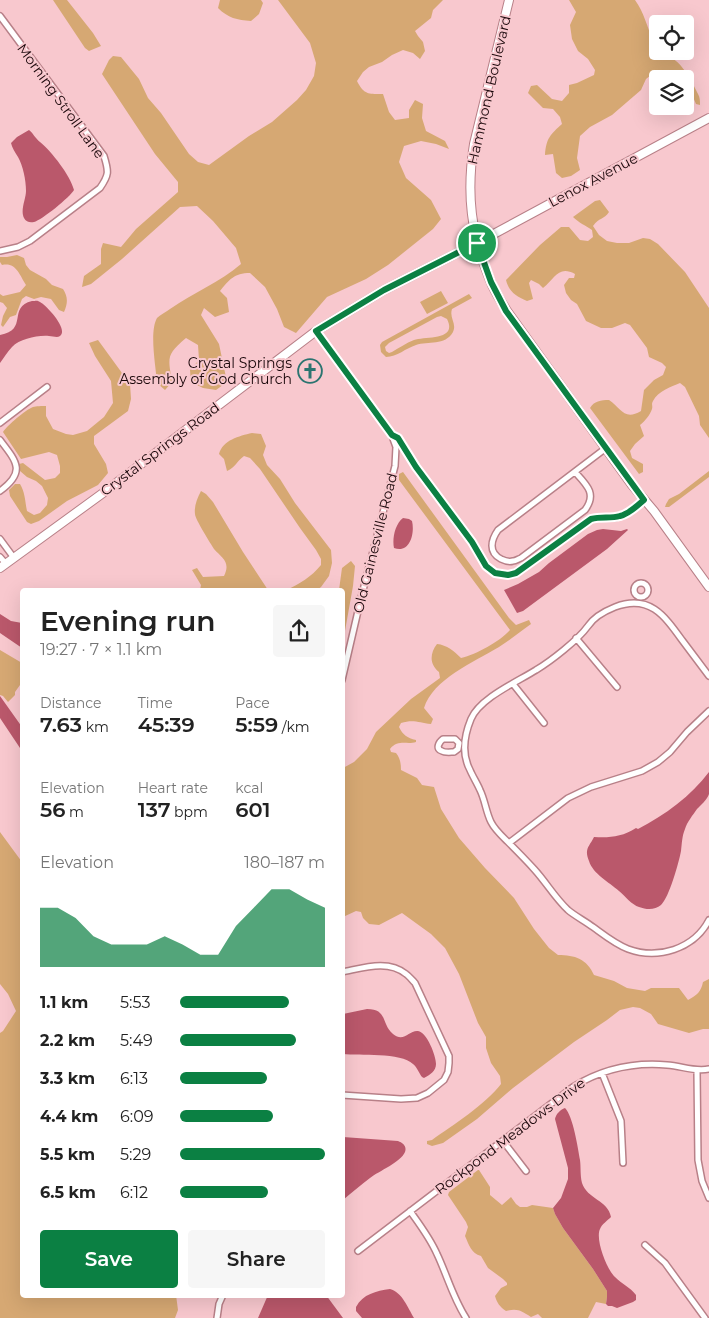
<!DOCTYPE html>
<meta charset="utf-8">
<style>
:root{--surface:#fff;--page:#f6f6f6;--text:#222;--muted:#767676;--accent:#0b8043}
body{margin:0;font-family:Montserrat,sans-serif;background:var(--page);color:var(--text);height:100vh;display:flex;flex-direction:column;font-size:19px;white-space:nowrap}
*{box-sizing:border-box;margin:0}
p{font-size:16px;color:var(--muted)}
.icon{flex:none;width:28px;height:28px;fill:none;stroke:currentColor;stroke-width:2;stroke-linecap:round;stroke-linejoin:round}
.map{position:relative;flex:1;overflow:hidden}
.sheet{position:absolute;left:20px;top:588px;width:325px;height:710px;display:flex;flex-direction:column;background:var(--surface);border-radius:5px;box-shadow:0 5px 20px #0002}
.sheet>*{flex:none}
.controls{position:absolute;left:649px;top:15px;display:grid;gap:10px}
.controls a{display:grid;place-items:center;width:45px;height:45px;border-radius:5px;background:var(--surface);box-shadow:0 5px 20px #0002;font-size:25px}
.pin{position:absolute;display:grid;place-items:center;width:42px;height:42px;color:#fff;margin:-21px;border:2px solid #fff;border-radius:50%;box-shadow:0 1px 5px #0007}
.round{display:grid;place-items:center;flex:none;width:52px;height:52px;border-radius:5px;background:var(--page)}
.headline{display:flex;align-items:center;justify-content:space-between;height:85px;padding:0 20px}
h1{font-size:28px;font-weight:600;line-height:38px}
.metrics{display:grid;grid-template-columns:repeat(3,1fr);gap:8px;height:85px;padding:5px 20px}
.metrics div{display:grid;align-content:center}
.metrics b{font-size:21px;font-weight:600}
.metrics small{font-size:14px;font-weight:400}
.metrics p{font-size:14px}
.chart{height:140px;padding:10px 20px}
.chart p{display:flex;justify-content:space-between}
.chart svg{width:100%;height:90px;margin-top:5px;fill:var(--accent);opacity:.7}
.action{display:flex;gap:10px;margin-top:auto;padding:10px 20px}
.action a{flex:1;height:58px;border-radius:5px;background:var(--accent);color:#fff;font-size:20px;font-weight:600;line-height:58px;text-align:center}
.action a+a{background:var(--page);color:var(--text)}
ul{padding:0 20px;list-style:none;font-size:16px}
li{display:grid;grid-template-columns:80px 60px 1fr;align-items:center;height:38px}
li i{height:12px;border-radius:6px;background:var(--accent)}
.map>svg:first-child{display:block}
</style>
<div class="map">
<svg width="709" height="1318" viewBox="0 0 709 1318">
<rect width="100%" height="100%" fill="#f8c8ce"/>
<path fill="#d6a873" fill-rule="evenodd" d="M53 0H67L93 33 101 46 89 51 85 48Z
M220 0H261L263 3 259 14 251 21C237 20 228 18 218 8Z
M278 0H443L433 10 431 18 415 31 418 36 423 42 425 51 420 59 413 53 403 50 392 55 382 62 369 67 363 72 357 81C364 95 369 94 383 94L389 112 395 120 409 118V110L415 100 423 104 422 118 426 131 445 141 449 149 436 144 421 141 404 146 399 162 406 178 431 200 441 219 433 229 388 265 366 279 327 297 296 333 284 327 277 309 265 287 250 273C234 273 229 280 220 291L227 298 229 312 215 317 204 308 201 315 219 344 227 382 216 390 203 388 191 382 190 370 199 360 198 345 186 338C166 355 168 357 172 382L165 390 157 383C156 367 149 332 157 318 160 315 166 312 170 309 193 293 220 282 241 264L236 248 213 221 197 206 180 207 122 259 91 284 82 287 84 276 101 264V249L103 243 121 247 136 229 178 192V182L155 154 102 74 109 60 113 56 121 57 139 79 148 98 161 113 189 154 198 162 209 165 249 136 272 122 297 100 306 90 314 76 316 63 310 43Z
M569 0H635C644 12 647 27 653 40 655 45 657 47 658 51H660C663 57 671 56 676 61 684 67 694 85 698 94 700 97 700 101 700 105L696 104 690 90 685 85V79C675 79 665 74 655 72L646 79 641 90 612 115 590 127 580 136 577 158 580 170 571 176 562 178 556 173 553 154 545 155C546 138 551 134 562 124L560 117 553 109 543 108 528 93 531 86 537 85 552 99 562 101 569 93V85L577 83 594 75 595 70 588 59 578 51 572 39 570 25 576 12Z
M600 200 609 212C604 220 599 217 593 226L599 235 607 241 617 243H629L643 238 650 239 658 244 685 272 709 308V438L700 425 699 416 685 387 680 383C671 387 658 391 653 401 651 405 653 405 652 409 650 415 645 421 640 425L644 436 635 444 630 451 632 458 643 464V472L639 474 590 408C594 401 601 400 609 400 621 408 624 421 641 411L644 390 654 380 663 375 666 367 662 363 649 357 647 348 630 325 625 323 612 328H601L586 321 577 304 571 300 566 293 564 285 569 278H574L575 274C558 265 555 279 543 288L539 284 531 280 529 283 533 299 527 301C516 296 509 292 506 280L540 245 561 227H569L580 240 588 241 593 237 592 230C585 225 579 223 573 217L595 201Z
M17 255 24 258 26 265 30 270 46 279 52 285 63 289C68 297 68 303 64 312L59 310 51 299 41 297 34 299 26 296 22 299 16 315 10 317 3 327 1 325 3 316 7 308 3 303 0 302V294L3 296 20 292 26 285C19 274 16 262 2 265L0 262V257H7Z
M441 291 448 303 427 314 420 302Z
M469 294 472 298 452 309C449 318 457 323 453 332 445 346 428 341 416 345 406 348 397 357 386 357L381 352 380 345 382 342ZM441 316 447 319C458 341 425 336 414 340 406 343 399 348 392 352L389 353 386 351 385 347 389 343 437 317Z
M98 340 130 384 131 399 128 411 94 436V444L106 464 108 473 98 485 67 501 39 521 31 524 27 522 10 496 9 490 15 484H20C25 492 25 501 27 511L34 515 40 513 47 505 48 498 42 486 36 481 27 477 20 471 19 464 23 463 45 480 55 478 60 473V466L57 455 49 452 21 459 3 432C8 425 25 410 33 407 36 406 42 406 46 406V416L53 429 66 434 73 435 87 431 104 417 113 403 111 381 95 356 89 343Z
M252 433 261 434 266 446 263 455 267 465 280 479 295 503 331 550 332 563 329 576 321 587 317 590H286C300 584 311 577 321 565V559L316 550 300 528 260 469 250 458 244 456C236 462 236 467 227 471L224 459 219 454C223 440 239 436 252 433Z
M709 471V477L669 507H665L666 504 669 499 679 494Z
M403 472 509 618 516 625 529 620 531 624C520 632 510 640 499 647 474 662 433 679 424 708L433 719 431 724C419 723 414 719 401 723L399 727C403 735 407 738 416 740V742C407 745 398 739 390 749L391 752 396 753C400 758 401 763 401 770L417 778 422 785 434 787 441 809 459 838 485 868 514 898 534 929 549 948 558 955C575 955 587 959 594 975L614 981 627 988 645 991 651 988H679L688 1000C697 995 701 992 703 982L709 979V1029H703L689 1033 658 1024 651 1014 640 1008 633 1007 620 1010 607 1020 574 1042 513 1088 477 1119 443 1143 432 1146 427 1144V1141L432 1140C453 1125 486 1104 501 1084L500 1076 491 1063 486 1048V1037L478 1023 459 974 445 948 431 934 402 913 379 925 369 924 363 918 361 912 356 911 343 917V768L354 762 367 749 376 732 411 699 440 678 439 672C429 664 430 653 437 644 447 645 454 651 461 658 477 654 499 642 510 630L399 480V474Z
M201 491 206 494 213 502 243 552 268 590H200L201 585 192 570 197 568 203 577 224 576C231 562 222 558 214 549 211 544 195 519 195 514 194 506 197 499 201 491Z
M351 561 355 566 353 586 343 642 342 590H339L342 568Z
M0 650 22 663V684L20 685 15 692V695L8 702 3 696 0 695Z
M0 832 22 862V1295H176L178 1310 175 1318H0V1033L3 1031 16 1011 8 994 0 984Z
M478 1170H479L490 1187V1195L502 1205 511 1197 516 1204 520 1207H527L532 1205 553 1208 555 1214 563 1228 593 1269 607 1291V1297L606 1304 596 1302 588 1318H542L538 1314 531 1317C521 1311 518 1308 506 1311 500 1307 497 1303 495 1296L501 1288 507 1285V1283L503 1279 488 1268 481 1256C471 1253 469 1245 465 1236L468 1227 466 1222 448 1195 449 1192Z"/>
<path fill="#ba586b" d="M29 130C33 133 35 138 40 142 52 152 70 175 74 190 70 197 42 220 34 222 30 223 26 222 24 218 20 210 26 199 26 191 26 180 23 166 18 157 15 152 12 148 11 143L17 137Z
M32 301C36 301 37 300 40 302 46 305 69 329 60 336 57 338 53 336 49 336 37 335 20 339 12 347 7 352 4 358 0 363V335C29 330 7 307 32 301Z
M403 518 409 519 412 521C415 533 410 554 394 548 392 539 395 524 403 518Z
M603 529 621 531 627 529 628 530 607 549 523 611 517 613 504 590 518 584 539 572 549 563 588 534 597 530Z
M0 614 11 621 22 623V648L0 633Z
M0 696 22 727V758L20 748 0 718Z
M709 772C709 778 709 788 709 794 707 800 701 805 697 809 693 815 687 822 685 829 682 836 682 843 681 851 679 862 669 898 661 905 655 910 647 910 639 907 632 905 625 896 619 891 609 882 593 874 589 861 584 849 589 847 594 837 609 838 622 837 636 828L638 829C665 815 691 796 709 772Z
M367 1009C388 1009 381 1024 393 1034 404 1043 409 1030 418 1031 427 1032 436 1056 436 1064 436 1071 430 1075 424 1078L422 1077C419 1073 417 1067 413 1064 401 1052 359 1056 343 1054V1014Z
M565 1108C573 1116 578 1148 580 1160 581 1167 580 1175 582 1183 587 1199 608 1200 611 1217 607 1221 602 1224 600 1229 595 1239 607 1270 615 1277 622 1284 630 1287 636 1295V1300L633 1302 617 1308 612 1306H608L606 1304 607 1297V1291L593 1269 563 1228 555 1214 553 1208 561 1198 568 1179V1168L555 1119C556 1114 560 1110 565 1108Z
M343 1137 398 1141C403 1143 407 1146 405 1152 401 1162 379 1171 370 1178 361 1185 352 1192 343 1200Z
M390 1289C402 1292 408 1308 414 1318H362L356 1311V1307C363 1294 376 1291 390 1289Z
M268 1295H326L343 1318H258Z"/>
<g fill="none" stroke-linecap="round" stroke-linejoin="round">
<g stroke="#b88088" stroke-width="8">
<path id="street" d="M0 16 104 156C109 172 109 175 100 188L30 241 18 247 0 251
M316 331 392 435 398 438 416 467 472 542 486 566 495 573 508 575 515 573 591 519C600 517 604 518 612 518 625 517 634 508 644 500
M0 423 47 387
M0 440C17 462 26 472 0 491
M575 472C587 485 597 494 585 510L521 558C518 559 516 561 513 561 509 562 505 561 501 559 488 552 491 540 498 530L606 448
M0 539 14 558
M0 557 6 564
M634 590a7 7 0 1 1 14 0a7 7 0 1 1-14 0Z
M576 638 617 687
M709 676C700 664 691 652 682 640 664 615 649 594 615 607 605 611 594 617 588 626 578 640 551 661 536 670 517 682 480 698 471 719 464 736 461 753 470 770 473 777 477 783 480 790 485 800 486 812 491 822 495 830 502 836 508 842 517 851 526 860 534 869 546 882 555 898 568 910 575 916 585 921 593 927 604 935 615 944 628 949 658 960 694 949 709 920
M342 680 361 598 395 466 396 447 392 436
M513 684 544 723
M443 739H455L459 743 458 749 454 752C451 752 445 753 442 751 435 749 439 742 443 739Z
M509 843 568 798 591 787 642 771 658 762 670 752 687 732 709 711
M342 972C363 968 388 959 406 974 409 976 412 980 415 983L449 1056V1063L448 1072 444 1080 428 1093 417 1098 401 1099 342 1095
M697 1071 698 1160 702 1181 709 1198
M602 1073 621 1121 623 1163
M503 1141 526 1171
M410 1211C420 1225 430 1238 437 1254 447 1275 453 1298 466 1318
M645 1245 665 1263 705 1318
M358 1251 573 1087C602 1069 633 1062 667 1065 682 1066 694 1072 709 1069
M217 1318 219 1304 223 1295"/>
</g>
<g stroke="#b88088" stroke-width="10">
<path id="secondary" d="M509 0 474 144C466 194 471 234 490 280 494 291 501 301 507 311L632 485 654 511 709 587
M0 568 103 493 316 331 384 290 477 243 709 118"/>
</g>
<use href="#street" stroke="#fff" stroke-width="5"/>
<use href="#secondary" stroke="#fff" stroke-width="8"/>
</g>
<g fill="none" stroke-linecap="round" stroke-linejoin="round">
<g stroke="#fff" stroke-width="10">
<path id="route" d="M477 243 491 282 506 311 644 500C637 506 629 514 620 516 610 519 602 516 591 519L516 573 508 575 495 573 486 566 472 542 416 467 398 438 392 435 316 331 384 290Z"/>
</g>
<use href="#route" stroke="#0b8043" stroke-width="6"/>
</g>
<defs>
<g id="church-ring" transform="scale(1.25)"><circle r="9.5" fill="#f8c8ce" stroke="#2b7470" stroke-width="1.5"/><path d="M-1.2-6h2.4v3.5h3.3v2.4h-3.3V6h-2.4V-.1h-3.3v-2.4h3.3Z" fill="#2b7470"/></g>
</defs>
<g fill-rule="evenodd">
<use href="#church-ring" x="310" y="371"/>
</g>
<g text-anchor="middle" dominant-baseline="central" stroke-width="4" stroke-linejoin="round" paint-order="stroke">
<g font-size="14" fill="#190609" stroke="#f8c8ce">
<text transform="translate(489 90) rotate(-77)">Hammond Boulevard</text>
<text transform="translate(61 101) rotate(54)">Morning Stroll Lane</text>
<text transform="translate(593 180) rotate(-28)">Lenox Avenue</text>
<text transform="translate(160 449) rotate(-37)">Crystal Springs Road</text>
<text transform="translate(375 543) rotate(-76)">Old Gainesville Road</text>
<text transform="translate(510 1136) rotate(-37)">Rockpond Meadows Drive</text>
</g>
<g font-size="14" fill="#190609" stroke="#f8c8ce" text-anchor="end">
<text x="292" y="363">Crystal Springs<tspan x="292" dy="16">Assembly of God Church</tspan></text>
</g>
</g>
</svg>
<div class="controls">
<a><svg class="icon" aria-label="locate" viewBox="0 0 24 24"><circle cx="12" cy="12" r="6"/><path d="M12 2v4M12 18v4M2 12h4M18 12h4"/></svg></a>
<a><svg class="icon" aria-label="layers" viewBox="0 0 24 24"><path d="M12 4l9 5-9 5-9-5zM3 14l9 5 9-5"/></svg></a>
</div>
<div class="pin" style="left:477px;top:243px;background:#1e9e55"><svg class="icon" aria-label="arrive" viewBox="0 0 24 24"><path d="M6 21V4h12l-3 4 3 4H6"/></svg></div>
<section class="sheet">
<div class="headline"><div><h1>Evening run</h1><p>19:27 · 7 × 1.1 km</p></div><a class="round"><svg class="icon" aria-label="share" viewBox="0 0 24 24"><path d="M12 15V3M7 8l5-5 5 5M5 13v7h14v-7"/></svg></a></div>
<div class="metrics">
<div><p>Distance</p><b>7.63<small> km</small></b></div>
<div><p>Time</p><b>45:39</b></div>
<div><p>Pace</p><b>5:59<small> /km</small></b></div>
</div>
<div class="metrics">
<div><p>Elevation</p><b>56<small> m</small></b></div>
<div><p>Heart rate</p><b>137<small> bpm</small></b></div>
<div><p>kcal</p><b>601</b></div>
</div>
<div class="chart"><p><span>Elevation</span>180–187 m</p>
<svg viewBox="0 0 160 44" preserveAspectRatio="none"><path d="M0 44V15L10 15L20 20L30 29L40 33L50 33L60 33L70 29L80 33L90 38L100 38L110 24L120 15L130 6L140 6L150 11L160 15V44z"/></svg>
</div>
<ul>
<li><b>1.1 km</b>5:53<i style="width:75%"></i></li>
<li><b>2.2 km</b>5:49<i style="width:80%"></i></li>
<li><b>3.3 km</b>6:13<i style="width:60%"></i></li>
<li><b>4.4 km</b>6:09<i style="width:64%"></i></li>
<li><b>5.5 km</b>5:29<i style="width:100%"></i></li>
<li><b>6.5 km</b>6:12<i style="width:61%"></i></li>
</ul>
<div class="action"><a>Save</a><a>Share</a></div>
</section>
</div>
